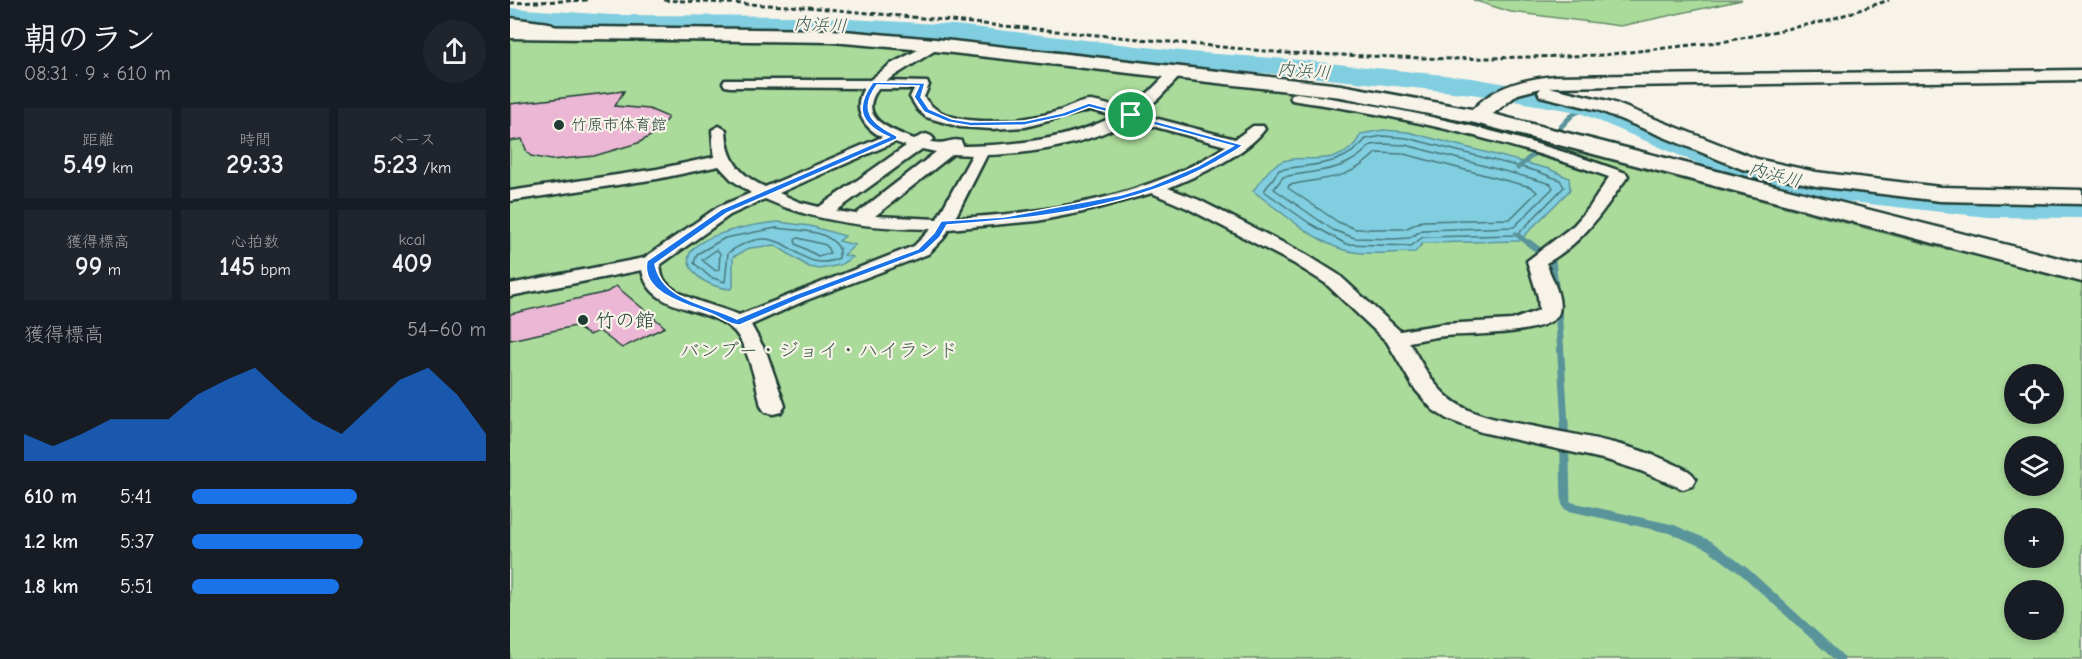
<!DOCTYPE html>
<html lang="ja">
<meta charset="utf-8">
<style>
:root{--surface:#171b24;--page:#20242c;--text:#f1f3f6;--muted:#9ea1a6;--accent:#1a73e8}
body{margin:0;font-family:"Comic Neue","Klee One",sans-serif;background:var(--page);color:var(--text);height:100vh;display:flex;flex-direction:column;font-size:22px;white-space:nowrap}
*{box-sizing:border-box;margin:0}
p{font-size:20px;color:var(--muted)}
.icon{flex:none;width:33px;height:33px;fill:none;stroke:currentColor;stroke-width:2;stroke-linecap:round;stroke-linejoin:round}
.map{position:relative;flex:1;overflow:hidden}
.side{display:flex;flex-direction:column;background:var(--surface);width:510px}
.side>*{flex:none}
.fabs{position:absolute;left:1494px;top:364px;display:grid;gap:12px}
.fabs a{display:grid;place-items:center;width:60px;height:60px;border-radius:50%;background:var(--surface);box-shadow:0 3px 9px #0003;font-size:30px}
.pin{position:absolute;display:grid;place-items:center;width:51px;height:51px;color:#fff;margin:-26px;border:3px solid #fff;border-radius:50%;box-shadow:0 2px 6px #0007}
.round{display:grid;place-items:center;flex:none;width:63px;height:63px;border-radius:32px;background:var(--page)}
.headline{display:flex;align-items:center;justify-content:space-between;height:102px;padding:0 24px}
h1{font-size:33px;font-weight:700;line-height:45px}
.figures{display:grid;grid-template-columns:repeat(3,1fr);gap:9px;height:102px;padding:6px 24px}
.figures div{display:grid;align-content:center;border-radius:0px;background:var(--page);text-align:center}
.figures b{font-size:26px;font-weight:700}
.figures small{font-size:16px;font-weight:400}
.figures p{font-size:16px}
.chart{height:168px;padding:12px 24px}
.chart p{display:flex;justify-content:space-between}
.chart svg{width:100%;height:108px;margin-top:6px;fill:var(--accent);opacity:.7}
ul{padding:0 24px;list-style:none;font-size:20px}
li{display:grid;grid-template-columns:96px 72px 1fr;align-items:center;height:45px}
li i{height:15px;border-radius:8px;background:var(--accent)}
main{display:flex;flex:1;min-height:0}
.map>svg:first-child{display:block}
</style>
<main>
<section class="side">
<div class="headline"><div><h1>朝のラン</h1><p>08:31 · 9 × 610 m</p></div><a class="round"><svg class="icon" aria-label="share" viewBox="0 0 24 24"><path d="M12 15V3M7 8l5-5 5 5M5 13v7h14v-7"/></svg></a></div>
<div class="figures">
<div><p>距離</p><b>5.49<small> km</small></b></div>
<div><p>時間</p><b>29:33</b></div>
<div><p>ペース</p><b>5:23<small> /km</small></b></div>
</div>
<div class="figures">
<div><p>獲得標高</p><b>99<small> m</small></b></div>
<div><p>心拍数</p><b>145<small> bpm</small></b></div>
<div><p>kcal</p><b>409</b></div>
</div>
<div class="chart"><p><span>獲得標高</span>54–60 m</p>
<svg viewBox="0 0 160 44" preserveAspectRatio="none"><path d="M0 44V33L10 38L20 33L30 27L40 27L50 27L60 17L70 11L80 6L90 17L100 27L110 33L120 22L130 11L140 6L150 17L160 33V44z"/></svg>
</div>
<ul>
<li><b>610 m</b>5:41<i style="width:56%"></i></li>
<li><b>1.2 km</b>5:37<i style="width:58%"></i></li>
<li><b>1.8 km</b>5:51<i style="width:50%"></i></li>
</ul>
</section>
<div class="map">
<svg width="1572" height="659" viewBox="0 0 1572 659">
<rect width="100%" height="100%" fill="#f7f3e8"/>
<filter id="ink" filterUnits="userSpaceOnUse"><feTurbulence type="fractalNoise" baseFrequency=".0167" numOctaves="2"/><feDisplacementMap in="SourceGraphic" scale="12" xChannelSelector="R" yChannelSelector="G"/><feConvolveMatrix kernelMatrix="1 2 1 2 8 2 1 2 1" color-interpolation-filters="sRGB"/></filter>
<g filter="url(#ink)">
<path fill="#abdb9b" stroke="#658c68" stroke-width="1.5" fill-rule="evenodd" d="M963 0H1232L1111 26 1001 12Z
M0 37 316 41 463 55 831 97 999 134 1435 249 1515 254 1572 261V659H0ZM1504 375H1544V414H1504ZM1504 447H1544V486H1504ZM1504 519H1544V558H1504ZM1504 591H1544V630H1504Z"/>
<path fill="#81cee0" stroke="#5a949b" stroke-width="1.5" d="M873 130 898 132 1039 169 1059 178 1060 190 1009 241 913 243 905 252C882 252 856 256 834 250 804 241 769 210 743 191 749 183 756 172 764 166 786 147 831 176 851 134Z
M268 222 300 226 335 236 329 241 345 245 334 255 343 257 330 265 310 269 299 267 265 245 240 248 223 257V287L221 289C208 288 192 283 184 272 155 237 248 224 268 222Z"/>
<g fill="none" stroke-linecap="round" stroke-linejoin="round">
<path stroke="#467779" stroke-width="1.5" d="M873 136 897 138 1026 171 1050 180 1054 187 1007 235 913 237 901 246 836 244 799 223 754 191 769 170C803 163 832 168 856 139Z
M872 144 896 145 1024 179 1041 184 1043 188 1004 227 913 230 899 238 885 239 845 238 823 230 764 189 773 177C809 169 834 174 861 145Z
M866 153 894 154 1021 187 1027 192 1000 219 912 221 895 229H846L828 222 778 188 779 185C817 176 835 183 866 153Z
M266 228C287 231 316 228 329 248V258C283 279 279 211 218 253L215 282 200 277 184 263 187 254 215 238Z
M288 238 316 245 320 253 308 256 286 244 285 240Z
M206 250 210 253 209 269 206 271 192 260Z"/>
<path stroke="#5a949b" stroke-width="5" d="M1047 131 1063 114 1079 107
M1008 168 1027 151
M1006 234 1021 245"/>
<path stroke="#5a949b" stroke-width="7" d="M1019 243 1042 260 1046 294
M1048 305 1055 425"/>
<path stroke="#5a949b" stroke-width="9" d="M1054 423 1056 502 1058 506 1162 529 1199 545 1235 572 1330 659"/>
<path fill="#81cee0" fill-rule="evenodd" d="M0 8 102 15 288 16 445 25 680 52 789 60 962 78 1084 99 1216 152 1314 179 1477 197 1572 198V218L1477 217 1314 199 1242 181 1194 166 1068 112 962 94 789 76 680 68 445 39 288 30 102 29 0 22Z"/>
</g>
<path fill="#ebb7d4" stroke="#1f3d34" stroke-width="1.5" d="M114 91 105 106 139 109 158 117 148 132 128 143 84 156 41 160 21 156 17 152 12 139 0 141V104Z
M106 286 155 327 112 348 89 331 79 335 65 326 0 340V314L97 292Z"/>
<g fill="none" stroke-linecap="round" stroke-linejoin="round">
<g stroke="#1f3d34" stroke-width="5">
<path id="pedestrian" d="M425 41 429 42V48L376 81 417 82 419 85 414 97C436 133 515 121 549 111 558 108 570 101 580 101 591 102 605 107 616 110L639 92 662 69H672L674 72 649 98 629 114 725 139 743 126H753L755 129C735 156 689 175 658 188L689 200 797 255 829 275 890 331 933 324 1002 320 1029 310 1028 297 1017 261 1064 225 1079 208 1099 177C997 141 894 116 787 101L782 100 780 97 782 94 787 93C900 109 1009 134 1116 173L1118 176C1094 209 1074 243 1036 263 1041 276 1053 298 1049 312 1043 336 955 334 935 336 923 337 911 340 899 342 911 362 921 383 939 398 963 418 997 421 1026 427 1071 436 1118 443 1160 462 1170 467 1180 469 1186 479L1182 486 1173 489 1131 471 1097 460 971 432 937 419 923 410 904 388 877 342 815 283 783 263 677 208 642 193 573 212 527 221 439 229 433 239 418 254 294 301 241 325 257 354 275 406 271 412 263 414 255 412 251 406C247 386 238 347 225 332 199 304 140 315 132 270L0 296V284L134 258 208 207 241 193 222 180 209 166 147 179 0 201V191L147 169 204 157 202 130 209 126 216 130C217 159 229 175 255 187L372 137C352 127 342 108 354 88L220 87 215 86 213 83 215 80H360L381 64ZM368 89H404L400 97 408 110 416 117 450 127 481 129 515 127 580 110 605 116C559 139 508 145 457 146H453L451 141C441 138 436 145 421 142L424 139 421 136 416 134 404 139C382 130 346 119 368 89ZM620 120 716 146C637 198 537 213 445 218L477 155C524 154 579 144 620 120ZM385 142 396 146 309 207 289 202 269 193ZM412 149 426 152 346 214 326 211ZM443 154 462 155 427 219 365 216ZM255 199C308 223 364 228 421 229L404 246 229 315C209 306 163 298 153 278 151 275 151 269 150 265L220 215Z"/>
</g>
<g stroke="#1f3d34" stroke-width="5">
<path id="minor" d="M0 18 39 23 47 28 31 38 25 36 24 31 0 28Z
M1572 70V80L1039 87 1102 102 1247 159 1306 172 1430 187 1572 190V204L1430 201 1306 186 1232 169 1088 110 1030 96 1028 92 1031 88 1008 94 974 121H960L957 117C977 88 1012 79 1045 76Z"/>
</g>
<g stroke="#1f3d34" stroke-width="5">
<path id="tertiary" d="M0 26 322 30 425 39 831 85 967 110 1572 264V282L965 123 831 97 425 51 322 42 0 38Z"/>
</g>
<use href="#pedestrian" fill="#f7f3e8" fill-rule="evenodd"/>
<use href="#minor" fill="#f7f3e8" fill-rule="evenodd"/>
<use href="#tertiary" fill="#f7f3e8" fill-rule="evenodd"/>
<path stroke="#1f3d34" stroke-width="3" stroke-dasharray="5 3" stroke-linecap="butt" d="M154 0 297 7 774 53 942 59 1093 55 1217 41 1316 21 1379 0
M0 3 80 0"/>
</g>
</g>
<path fill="#1a73e8" stroke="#fff" stroke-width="1.5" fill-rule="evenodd" d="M363 82 415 83 411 97 419 109 442 119 461 122 515 121 552 113 579 103 733 145C725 152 715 156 706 162 626 207 527 219 437 225L430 237 414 252 290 299 230 325C221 326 213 319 204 315 182 305 130 295 137 261L212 209 379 137C350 124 344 108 363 82ZM367 85 409 86 404 97 414 112 438 122 461 126 515 125 556 116 579 107 723 146 688 166 641 186 611 195 494 217 431 221 424 233 408 249 284 295 227 319C198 304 152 301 145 264L217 213 387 139V136C362 124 348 111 367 85Z"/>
<g fill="#1f3d34" stroke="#f7f3e8" stroke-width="2">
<circle cx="49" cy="125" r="6"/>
<circle cx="73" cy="320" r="6"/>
</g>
<g text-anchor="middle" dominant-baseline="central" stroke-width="4.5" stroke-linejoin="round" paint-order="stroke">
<g font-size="16" fill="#1f3d34" stroke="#f7f3e8" text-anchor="start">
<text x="61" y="125">竹原市体育館</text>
</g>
<g font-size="18" font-style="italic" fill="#335a56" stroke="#f7f3e8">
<text transform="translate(310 25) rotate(3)">内浜川</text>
<text transform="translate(794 71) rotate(5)">内浜川</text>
<text transform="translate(1265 175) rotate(15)">内浜川</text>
</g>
<g font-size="20" fill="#1f3d34" stroke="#f7f3e8" text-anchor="start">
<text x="85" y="320">竹の館</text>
</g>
<g font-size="20" fill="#3b5d49" stroke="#f7f3e8">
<text x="309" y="350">バンブー・ジョイ・ハイランド</text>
</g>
</g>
</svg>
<div class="fabs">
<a><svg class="icon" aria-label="locate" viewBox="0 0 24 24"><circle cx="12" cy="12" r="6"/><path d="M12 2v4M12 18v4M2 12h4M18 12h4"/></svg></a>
<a><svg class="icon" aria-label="layers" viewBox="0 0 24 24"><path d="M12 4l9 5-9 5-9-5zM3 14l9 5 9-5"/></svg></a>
<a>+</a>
<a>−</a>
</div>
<div class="pin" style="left:621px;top:115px;background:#1e9e55"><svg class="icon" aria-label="arrive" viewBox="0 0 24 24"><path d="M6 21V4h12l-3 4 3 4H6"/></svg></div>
</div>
</main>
